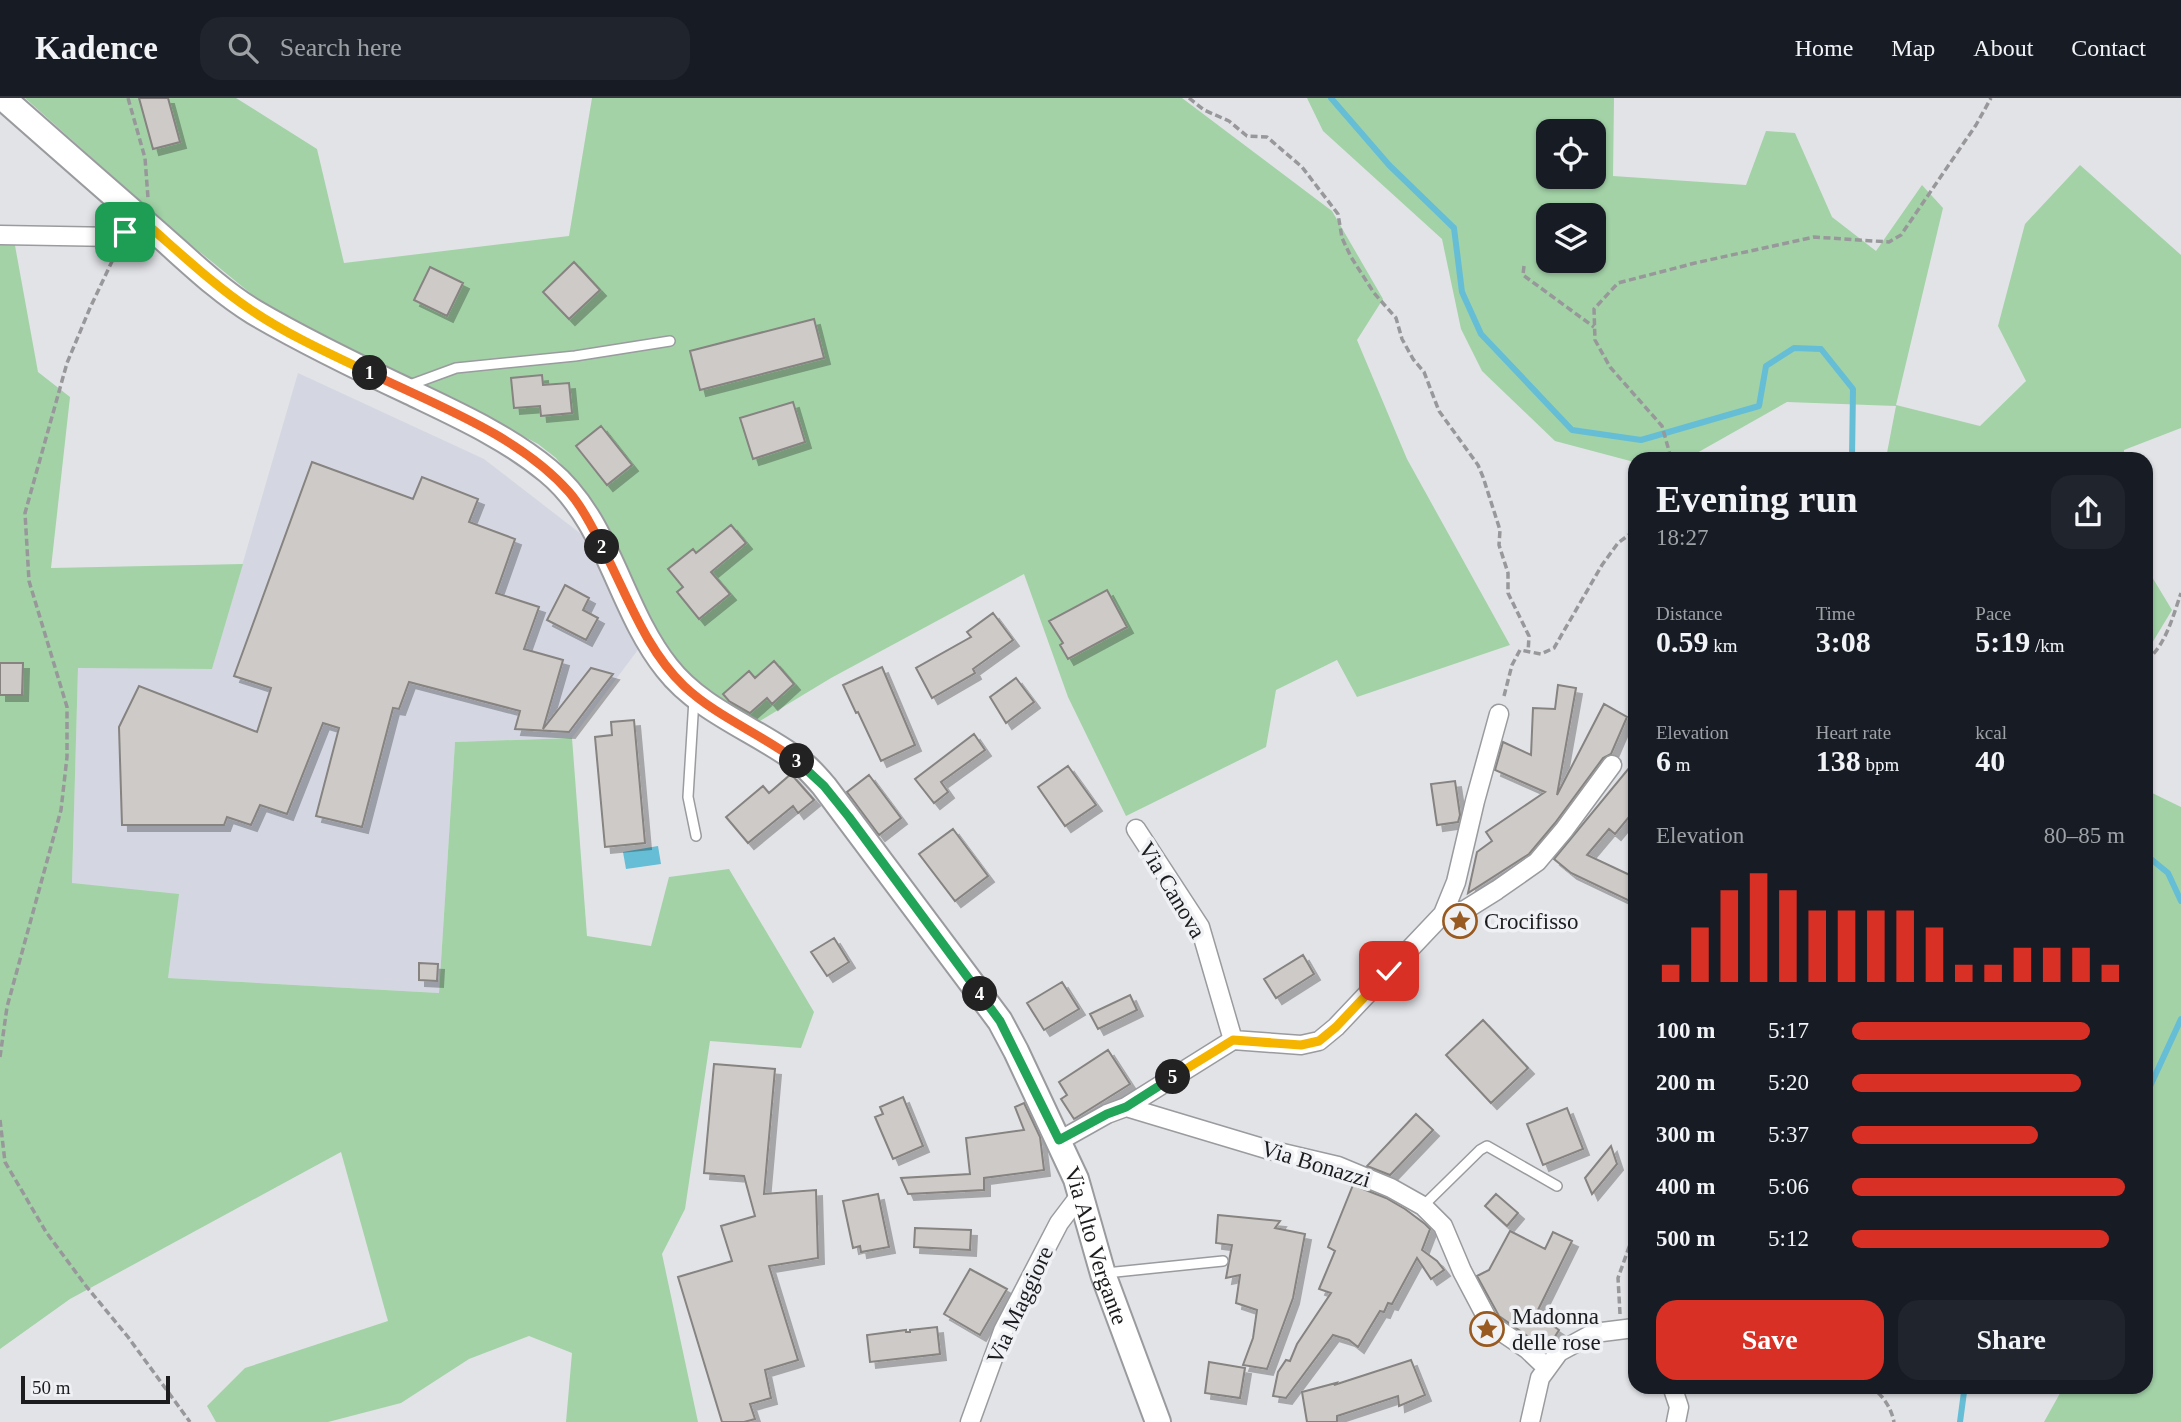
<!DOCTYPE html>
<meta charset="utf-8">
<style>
:root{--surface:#171b24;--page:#20242c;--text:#f1f3f6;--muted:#9ea1a6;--line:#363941;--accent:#d93025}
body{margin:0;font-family:"Times New Roman",serif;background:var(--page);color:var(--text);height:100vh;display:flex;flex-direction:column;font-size:26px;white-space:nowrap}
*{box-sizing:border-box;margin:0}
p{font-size:23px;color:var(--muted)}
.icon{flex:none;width:38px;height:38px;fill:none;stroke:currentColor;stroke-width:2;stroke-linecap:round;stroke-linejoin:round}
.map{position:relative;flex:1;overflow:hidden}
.sheet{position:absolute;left:1628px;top:354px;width:525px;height:942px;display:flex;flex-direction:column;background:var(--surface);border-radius:21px;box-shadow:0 2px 5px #0004}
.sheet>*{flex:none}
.fabs{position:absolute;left:1536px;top:21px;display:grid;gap:14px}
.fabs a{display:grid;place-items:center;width:70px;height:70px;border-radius:14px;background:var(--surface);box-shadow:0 2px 5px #0004;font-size:35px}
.scale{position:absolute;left:21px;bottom:18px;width:149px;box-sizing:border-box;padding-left:7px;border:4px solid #1c1c1e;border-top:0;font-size:19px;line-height:24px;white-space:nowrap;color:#1c1c1e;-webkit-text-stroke:5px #eff1f4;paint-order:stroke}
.pin{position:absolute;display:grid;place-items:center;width:60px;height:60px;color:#fff;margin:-30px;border-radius:14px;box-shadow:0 4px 10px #0006}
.km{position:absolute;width:35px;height:35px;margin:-18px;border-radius:50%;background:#222;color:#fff;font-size:19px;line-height:35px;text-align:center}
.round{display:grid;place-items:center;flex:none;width:74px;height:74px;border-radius:21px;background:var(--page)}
.overview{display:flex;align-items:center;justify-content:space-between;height:119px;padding:0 28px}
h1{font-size:38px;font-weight:600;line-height:52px}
.metrics{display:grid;grid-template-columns:repeat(3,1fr);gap:10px;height:119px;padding:7px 28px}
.metrics div{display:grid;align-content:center}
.metrics b{font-size:30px;font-weight:600}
.metrics small{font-size:19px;font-weight:400}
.metrics p{font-size:19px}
.chart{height:196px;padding:14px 28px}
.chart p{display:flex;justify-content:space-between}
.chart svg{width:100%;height:126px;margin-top:7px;stroke:var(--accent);stroke-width:6}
.cta{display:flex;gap:14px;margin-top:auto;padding:14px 28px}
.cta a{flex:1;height:80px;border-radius:21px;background:var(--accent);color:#fff;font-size:28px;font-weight:600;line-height:80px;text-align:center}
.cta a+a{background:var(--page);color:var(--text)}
ul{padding:0 28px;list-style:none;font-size:23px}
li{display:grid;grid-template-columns:112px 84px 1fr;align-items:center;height:52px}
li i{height:18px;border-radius:9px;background:var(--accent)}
header{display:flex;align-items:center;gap:42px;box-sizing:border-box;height:98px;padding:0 35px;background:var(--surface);border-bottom:2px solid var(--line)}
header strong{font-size:33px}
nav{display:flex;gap:38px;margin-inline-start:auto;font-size:24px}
.search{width:490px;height:63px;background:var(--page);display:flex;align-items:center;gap:18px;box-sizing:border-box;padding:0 24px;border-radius:21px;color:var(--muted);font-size:26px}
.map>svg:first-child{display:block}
</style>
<header>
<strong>Kadence</strong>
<div class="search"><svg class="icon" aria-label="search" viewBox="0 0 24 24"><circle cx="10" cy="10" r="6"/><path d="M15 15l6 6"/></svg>Search here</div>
<nav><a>Home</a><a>Map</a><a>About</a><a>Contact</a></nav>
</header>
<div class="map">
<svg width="2181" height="1324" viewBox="0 0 2181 1324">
<defs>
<filter id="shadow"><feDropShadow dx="6" dy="6" stdDeviation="0" flood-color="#0004"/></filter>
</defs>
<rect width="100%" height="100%" fill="#e2e3e7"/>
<path fill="#d4d7e2" d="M298 275 484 361 585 439 640 549 572 640 455 644 439 895 168 880 72 785 78 569 212 571Z"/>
<path fill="#a3d2a7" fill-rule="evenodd" d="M25 0H236L317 51 344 165 569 138 592 0H1182L1332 113 1383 201 1357 242 1407 361 1510 547 1357 599 1337 562 1276 592 1266 649 1126 718 1068 599 1024 476 831 580 755 626 695 586 654 537 582 392 556 360 538 346 454 301 421 290 271 212 168 128Z
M1307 0H1614L1613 78 1746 87 1766 33 1795 35 1832 119 1876 153 1922 87 1943 110 1896 307 1980 328 2026 283 1998 228 2025 126 2080 67 2181 157V330L2124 352V360H1886L1896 308 1787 304 1688 360H1634V364L1555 343 1482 273 1461 231 1442 141 1323 33ZM1549 33H1594V79H1549ZM1549 117H1594V163H1549Z
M0 131H12L38 274 70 299 51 470 243 466 212 571 78 570 72 785 179 796 168 880 439 895 455 644 572 640 587 838 651 848 669 779 729 771 814 914 801 950 710 943 685 1111 662 1156 698 1324H566L572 1255 529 1238 469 1261 401 1305 328 1324H216L207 1308 245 1270 388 1223 341 1054 70 1201 0 1251Z
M2146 469 2172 512 2146 555Z
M2146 692 2181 709V1324H2044L2064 1288H2146Z"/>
<path fill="#65bed5" d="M658 748 661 766 626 771 623 754Z"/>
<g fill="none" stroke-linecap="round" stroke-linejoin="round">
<path stroke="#65bed5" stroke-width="6" d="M1331 0 1389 67 1454 130 1462 194 1481 236 1572 332 1641 342 1759 308 1766 268 1794 250 1821 251 1853 291 1852 360
M2146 757 2168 775 2181 803
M2146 997 2181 921
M1960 1324 1964 1294 1968 1288"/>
</g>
<path fill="#cecac8" stroke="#868381" stroke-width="2" filter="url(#shadow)" d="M139 0H168L180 44 153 51Z
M574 164 600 192 569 221 543 194Z
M430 169 463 185 447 218 414 202Z
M814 221 824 260 700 292 690 253Z
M542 277 543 287 569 285 572 315 541 318 540 308 514 310 511 280Z
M793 304 805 344 753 361 740 320Z
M601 328 632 367 607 387 576 348Z
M312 364 413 401 422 379 478 401 469 424 515 441 496 495 539 509 524 551 563 562 543 631 591 570 613 576 569 634 515 631 520 613 409 584 399 611 393 610 362 729 316 718 339 630 323 625 287 716 260 707 251 727 227 719 224 727H122L119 629 139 588 257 634 271 590 234 578Z
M731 427 746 445 711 474 730 496 699 521 677 494 683 489 668 471 693 451 696 455Z
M565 487 589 500 583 512 598 520 586 542 547 522Z
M1107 492 1127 529 1068 561 1060 547 1063 545 1049 523Z
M993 515 1013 542 973 571 975 575 932 600 916 570 971 539 967 534Z
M774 563 794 586 772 606 767 600 750 615 729 603 723 596 749 573 755 580Z
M0 565H23L22 597H0Z
M882 569 915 647 881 663 858 614 856 615 843 587Z
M1016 580 1034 604 1006 625 990 599Z
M1558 587 1576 590 1557 697 1604 606 1627 619 1611 656 1603 660 1555 725 1529 756 1468 795 1477 754 1492 743 1486 734 1545 694 1495 672 1503 644 1531 657 1533 610 1555 611Z
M634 622 645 745 605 749 595 639 612 637 611 624Z
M974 636 985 652 941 684 948 694 934 705 915 681Z
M1634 664V713L1615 736 1609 731 1587 757 1634 779V805L1571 775 1554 761Z
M1068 668 1096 707 1065 728 1038 689Z
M791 676 814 702 798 715 793 708 748 745 726 719 763 688 769 695Z
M869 677 901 720 879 737 847 694Z
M1455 683 1460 717 1458 724 1437 727 1431 686Z
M953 731 988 778 955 803 919 756Z
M834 840 849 864 827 878 811 854Z
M1303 857 1314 876 1276 900 1264 881Z
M419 865 438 866 437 883 419 882Z
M1062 884 1079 911 1044 932 1027 905Z
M1130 897 1137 912 1098 931 1090 916Z
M1483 922 1528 970 1491 1005 1446 957Z
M1108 952 1130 986 1074 1021 1061 1001 1067 997 1059 984Z
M714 966 775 971 764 1096 816 1092 818 1160 769 1168 798 1262 765 1272 771 1300 750 1306 755 1321 744 1324H722L678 1179 732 1163 721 1128 755 1118 744 1078 704 1075Z
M903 999 923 1048 893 1061 875 1019 883 1016 880 1009Z
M1024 1005 1040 1039 1044 1072 984 1080V1092L908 1096 901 1080 970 1076 966 1040 1024 1032 1015 1009Z
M1567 1010 1583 1051 1543 1067 1527 1026Z
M1416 1016 1433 1032 1390 1077 1367 1068Z
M1611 1048 1617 1066 1592 1096 1585 1080Z
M1353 1087 1386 1100 1405 1111 1425 1126 1430 1131 1422 1152 1437 1163 1444 1172 1431 1181 1417 1160 1392 1206 1388 1205 1384 1214 1380 1213 1358 1249 1349 1242 1333 1237 1286 1300 1273 1298 1278 1274 1286 1262 1290 1263 1297 1246 1331 1195 1319 1191 1335 1153 1328 1149Z
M878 1096 889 1149 861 1154 860 1148 853 1150 843 1103Z
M1496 1096 1518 1115 1507 1128 1485 1108Z
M1218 1117 1280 1123 1275 1130 1305 1136 1293 1200 1267 1271 1243 1267 1253 1240 1257 1212 1236 1205 1240 1177 1226 1180 1232 1147 1216 1145Z
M915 1130 971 1132 970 1152 914 1149Z
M1510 1133 1545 1151 1553 1134 1572 1143 1536 1216 1559 1232 1546 1253 1533 1242 1499 1218 1477 1178 1489 1172Z
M970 1171 1007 1191 980 1237 944 1216Z
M937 1229 940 1256 870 1264 867 1237 906 1232V1234H910V1232Z
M1411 1262 1425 1297 1399 1308 1398 1298 1337 1318V1324H1307L1302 1294 1336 1285 1334 1287Z
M1209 1264 1245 1270 1240 1300 1205 1295Z"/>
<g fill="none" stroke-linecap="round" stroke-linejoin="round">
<g stroke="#9a9b9e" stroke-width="12">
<path id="service" d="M407 288 456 270 575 258 670 243
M694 601 688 699 696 738
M1423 1108 1480 1052 1487 1048 1557 1088
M1106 1175 1223 1163"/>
</g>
<g stroke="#9a9b9e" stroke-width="21">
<path id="minor" d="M0 137 117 139 142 122
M1443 816 1465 812 1497 792 1537 764 1564 732 1612 667
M1233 942 1301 947 1319 943 1336 929 1443 816 1456 784 1475 703 1499 616
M1126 1009 1266 1051 1338 1068 1391 1090 1423 1108 1443 1128 1462 1173 1490 1226 1527 1251 1547 1270
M1059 1043 1107 1016 1126 1009 1233 942 1200 829 1136 731
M1672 1288 1679 1309 1676 1324
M970 1324 1003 1233 1059 1125 1081 1096
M1530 1324 1540 1280 1559 1254 1594 1235 1634 1230"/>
</g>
<g stroke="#9a9b9e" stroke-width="28">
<g id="secondary">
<path id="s1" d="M3 0C54 45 105 90 156 134 187 161 218 192 254 214 305 244 357 269 410 294 458 317 507 339 548 373 609 423 619 510 667 570 702 615 761 633 805 668 812 674 818 681 824 688L1000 923 1016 953 1076 1081 1103 1176 1158 1324"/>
</g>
</g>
<path stroke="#98989b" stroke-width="3.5" stroke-dasharray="7 3.5" stroke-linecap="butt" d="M128 0 145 60 148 100
M1189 0 1204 12 1229 23 1247 38 1267 39 1302 69 1338 116 1342 140 1351 159 1374 195 1396 220 1402 241 1413 261 1424 274 1439 313 1478 367 1483 379 1500 432 1499 447 1508 475V495L1529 538 1528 555
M1524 168 1523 177 1594 229
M1671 360 1662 328 1610 269 1595 242 1594 211 1618 185 1695 165 1814 139 1889 144 1901 137 1976 27 1991 0
M2146 563C2166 547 2173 518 2181 495
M1504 598 1512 567 1520 552 1541 556 1554 550 1602 467 1618 445 1634 433
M0 959 7 909 61 712 67 659V609L29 483 25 415 67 265 90 210 116 155
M0 1022 5 1064 46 1134 86 1188 128 1239 190 1324
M1620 1216 1618 1180 1633 1138H1634
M1870 1288C1882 1296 1891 1309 1894 1324"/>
<use href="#service" stroke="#fff" stroke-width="9"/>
<use href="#minor" stroke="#fff" stroke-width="18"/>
<use href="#secondary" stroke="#fff" stroke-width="24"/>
</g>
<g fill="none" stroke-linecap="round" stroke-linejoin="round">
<g stroke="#fff" stroke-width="14">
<path id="split-1" d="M125 134 142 122C177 152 212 186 251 212 288 237 330 256 370 275"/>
</g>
<g stroke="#fff" stroke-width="14">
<path id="split-2" d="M370 275C436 307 520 338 569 394 583 410 593 430 602 449"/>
</g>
<g stroke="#fff" stroke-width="14">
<path id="split-3" d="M602 449C627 496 645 551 684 588 717 619 761 636 797 663"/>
</g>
<g stroke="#fff" stroke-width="14">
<path id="split-4" d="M797 663 824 688 849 719 980 896"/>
</g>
<g stroke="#fff" stroke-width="14">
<path id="split-5" d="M980 896 1000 923 1059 1042 1107 1016 1126 1009 1173 979"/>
</g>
<g stroke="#fff" stroke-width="14">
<path id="split-6" d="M1173 979 1233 942 1301 947 1319 943 1336 929 1389 873"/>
</g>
<use href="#split-1" stroke="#f5b400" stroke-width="9"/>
<use href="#split-2" stroke="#f0652b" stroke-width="9"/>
<use href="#split-3" stroke="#f0652b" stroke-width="9"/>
<use href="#split-4" stroke="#22a559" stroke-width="9"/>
<use href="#split-5" stroke="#22a559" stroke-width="9"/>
<use href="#split-6" stroke="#f5b400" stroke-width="9"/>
</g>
<defs>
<g id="sight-ring" transform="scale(1.75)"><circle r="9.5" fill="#eff1f4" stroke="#985a20" stroke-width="1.5"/><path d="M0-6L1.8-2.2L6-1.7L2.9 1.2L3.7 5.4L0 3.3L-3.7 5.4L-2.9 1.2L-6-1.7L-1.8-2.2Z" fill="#985a20"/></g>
</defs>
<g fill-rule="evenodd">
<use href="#sight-ring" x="1460" y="823"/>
<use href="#sight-ring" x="1487" y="1231"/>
</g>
<g text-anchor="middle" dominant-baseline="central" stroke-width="7" stroke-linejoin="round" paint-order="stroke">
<g font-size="23" fill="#1c1c1e" stroke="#eff1f4">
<text transform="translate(1172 792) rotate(59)">Via Canova</text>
<text transform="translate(1316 1066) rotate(17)">Via Bonazzi</text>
<text stroke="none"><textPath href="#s1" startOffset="1633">Via Alto Vergante</textPath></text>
<text transform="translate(1020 1207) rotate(-65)">Via Maggiore</text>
</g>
<g font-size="23" fill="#1c1c1e" stroke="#eff1f4" text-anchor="start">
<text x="1484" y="823">Crocifisso</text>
<text x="1512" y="1218">Madonna<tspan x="1512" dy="26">delle rose</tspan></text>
</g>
</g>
</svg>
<div class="fabs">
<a><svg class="icon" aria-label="locate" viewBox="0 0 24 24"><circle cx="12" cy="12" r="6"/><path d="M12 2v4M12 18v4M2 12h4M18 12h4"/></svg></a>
<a><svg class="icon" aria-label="layers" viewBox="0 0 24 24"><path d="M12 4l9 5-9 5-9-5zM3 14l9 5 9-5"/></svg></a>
</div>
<div class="scale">50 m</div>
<div class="pin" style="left:125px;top:134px;background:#1e9e55"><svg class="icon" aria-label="arrive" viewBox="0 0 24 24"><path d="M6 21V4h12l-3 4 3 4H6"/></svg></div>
<div class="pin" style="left:1389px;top:873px;background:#d93025"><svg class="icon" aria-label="check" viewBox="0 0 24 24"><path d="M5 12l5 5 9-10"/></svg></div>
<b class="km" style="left:370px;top:275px">1</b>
<b class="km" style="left:602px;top:449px">2</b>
<b class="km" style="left:797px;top:663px">3</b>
<b class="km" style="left:980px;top:896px">4</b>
<b class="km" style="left:1173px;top:979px">5</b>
<section class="sheet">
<div class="overview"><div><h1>Evening run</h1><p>18:27</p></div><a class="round"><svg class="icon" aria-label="share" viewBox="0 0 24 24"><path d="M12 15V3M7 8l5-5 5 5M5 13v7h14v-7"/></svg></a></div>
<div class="metrics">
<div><p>Distance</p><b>0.59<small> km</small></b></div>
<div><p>Time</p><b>3:08</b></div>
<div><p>Pace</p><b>5:19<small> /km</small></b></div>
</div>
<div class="metrics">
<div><p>Elevation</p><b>6<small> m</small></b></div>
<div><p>Heart rate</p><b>138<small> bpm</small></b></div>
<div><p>kcal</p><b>40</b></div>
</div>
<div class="chart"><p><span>Elevation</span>80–85 m</p>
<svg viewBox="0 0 160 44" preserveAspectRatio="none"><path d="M5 44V38M15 44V25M25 44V12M35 44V6M45 44V12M55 44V19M65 44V19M75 44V19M85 44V19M95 44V25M105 44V38M115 44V38M125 44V32M135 44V32M145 44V32M155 44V38"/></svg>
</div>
<ul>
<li><b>100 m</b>5:17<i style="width:87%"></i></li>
<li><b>200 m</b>5:20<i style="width:84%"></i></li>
<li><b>300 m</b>5:37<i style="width:68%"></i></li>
<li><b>400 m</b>5:06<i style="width:100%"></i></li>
<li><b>500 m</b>5:12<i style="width:94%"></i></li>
</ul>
<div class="cta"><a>Save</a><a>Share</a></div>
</section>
</div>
